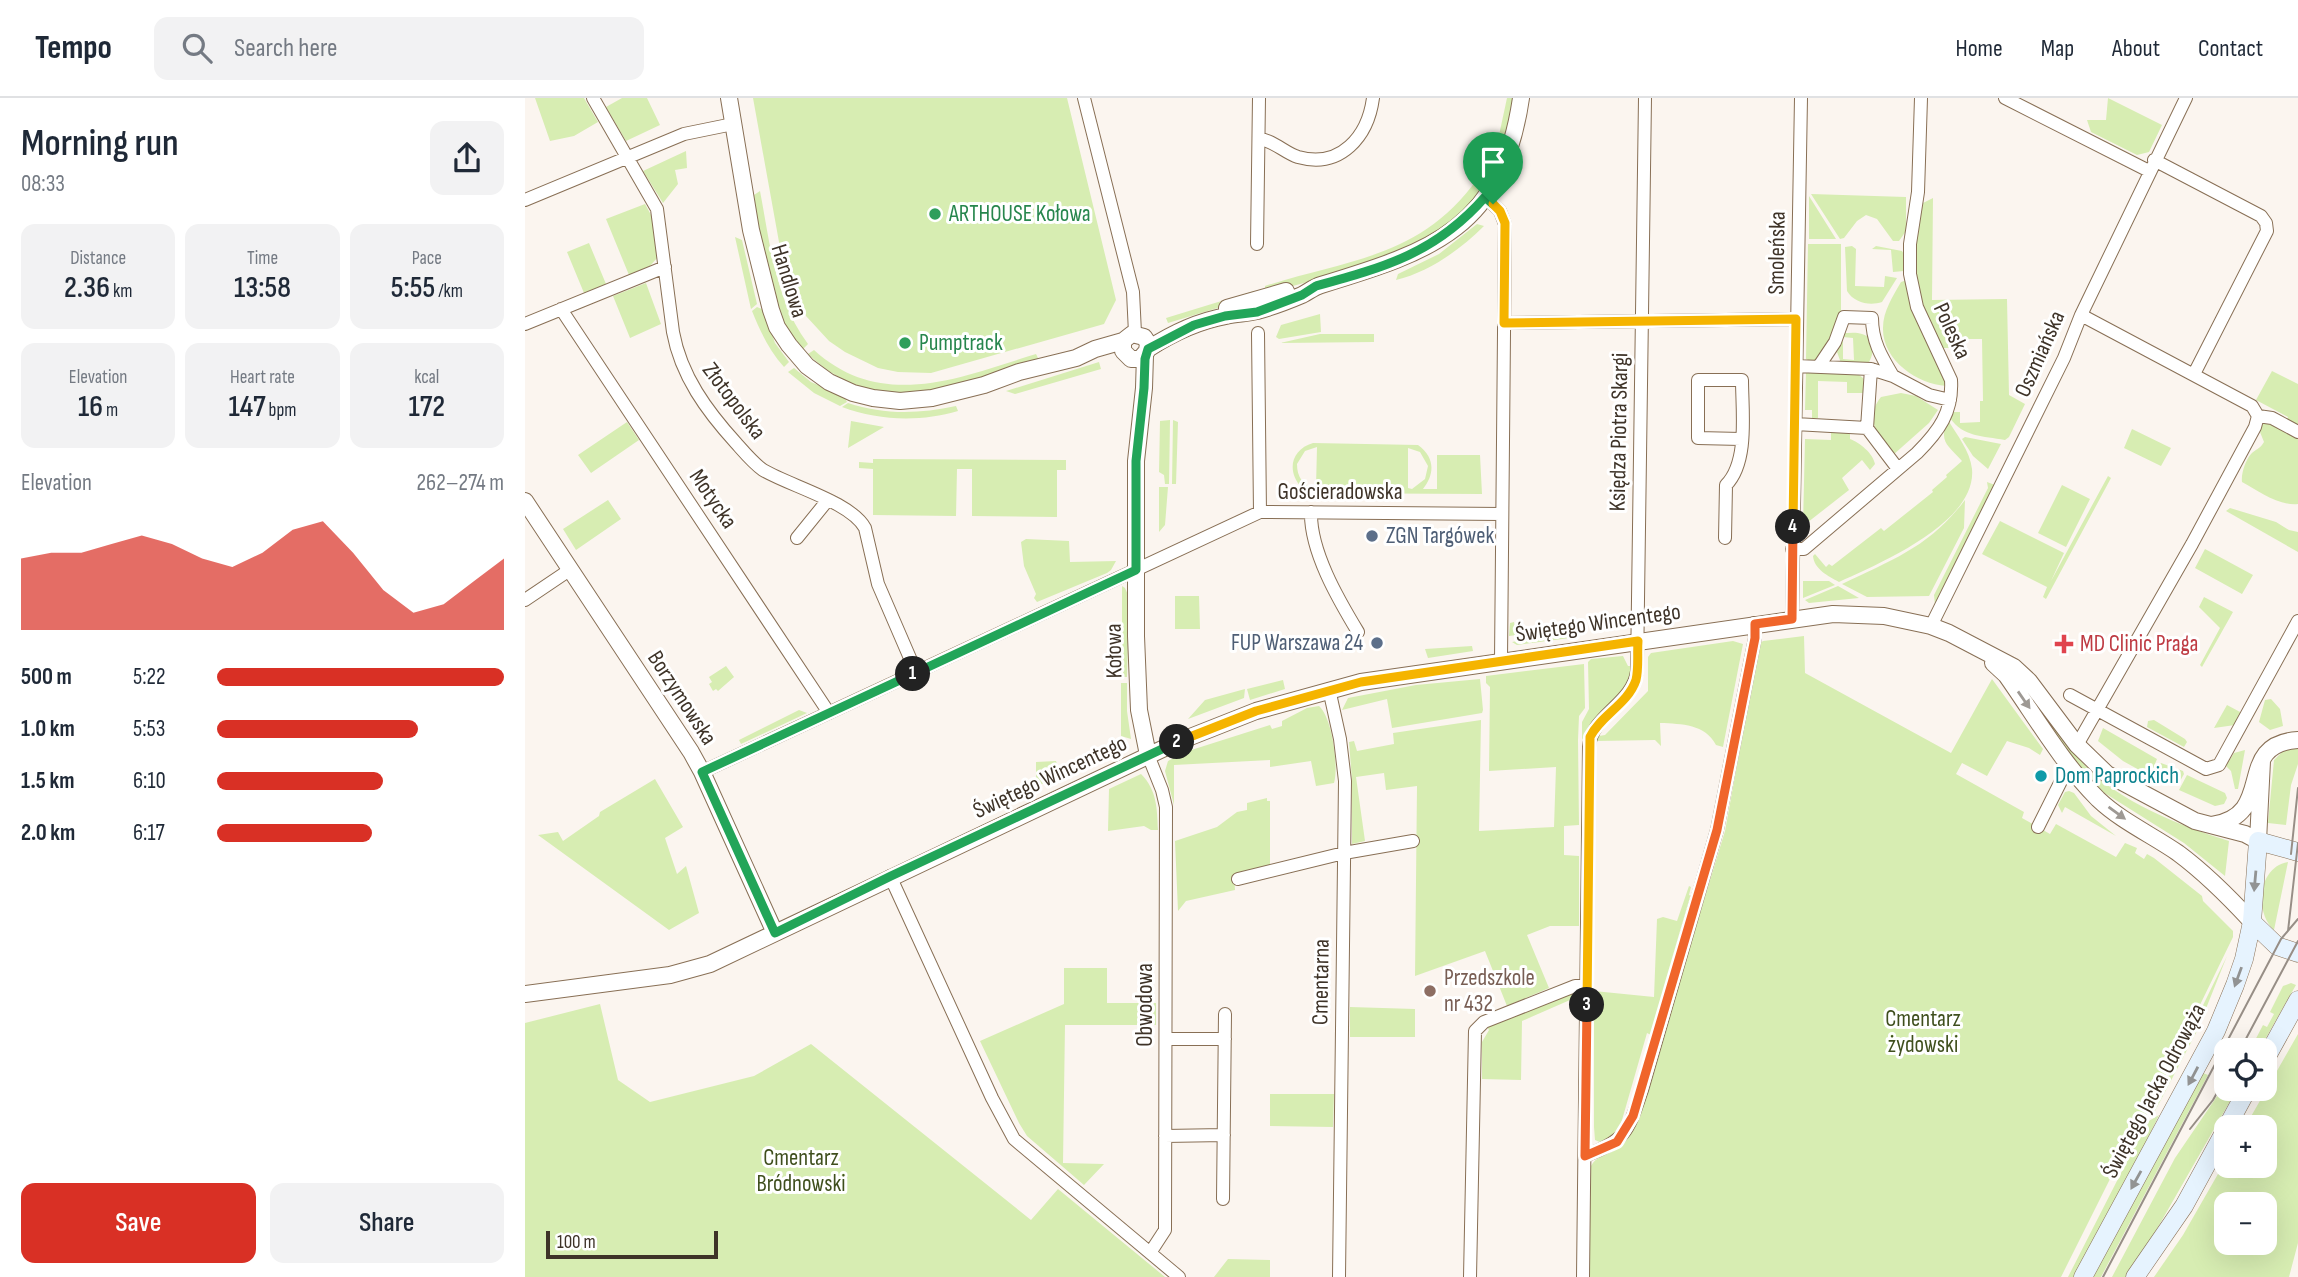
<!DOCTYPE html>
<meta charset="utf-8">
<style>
:root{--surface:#fff;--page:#f2f2f3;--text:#1f2937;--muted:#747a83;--line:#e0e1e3;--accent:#d93025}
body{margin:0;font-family:"Sofia Sans Condensed",sans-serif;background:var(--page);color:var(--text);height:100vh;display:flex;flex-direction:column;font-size:26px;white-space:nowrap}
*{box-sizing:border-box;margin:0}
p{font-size:23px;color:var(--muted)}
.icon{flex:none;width:38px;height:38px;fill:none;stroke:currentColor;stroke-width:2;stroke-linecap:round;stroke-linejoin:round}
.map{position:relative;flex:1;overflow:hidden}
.sheet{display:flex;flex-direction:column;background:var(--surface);width:525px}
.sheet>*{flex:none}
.controls{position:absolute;left:1689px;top:940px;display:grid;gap:14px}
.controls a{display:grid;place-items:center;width:63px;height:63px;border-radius:14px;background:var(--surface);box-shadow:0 7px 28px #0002;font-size:35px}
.scale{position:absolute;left:21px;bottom:18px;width:172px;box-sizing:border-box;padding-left:7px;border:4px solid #3e3328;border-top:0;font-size:19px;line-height:24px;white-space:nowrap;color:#3e3328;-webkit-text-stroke:5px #fff;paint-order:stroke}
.pin{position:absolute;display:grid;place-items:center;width:60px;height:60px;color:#fff;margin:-72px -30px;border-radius:50% 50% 50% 0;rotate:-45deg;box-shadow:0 0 7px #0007}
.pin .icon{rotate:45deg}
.km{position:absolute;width:35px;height:35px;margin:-18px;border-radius:50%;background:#222;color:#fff;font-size:19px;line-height:35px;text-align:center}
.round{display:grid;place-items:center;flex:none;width:74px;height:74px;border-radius:14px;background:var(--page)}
.head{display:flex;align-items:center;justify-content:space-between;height:119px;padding:0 21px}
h1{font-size:38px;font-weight:600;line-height:52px}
.figures{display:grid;grid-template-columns:repeat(3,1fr);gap:10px;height:119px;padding:7px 21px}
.figures div{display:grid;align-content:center;border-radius:14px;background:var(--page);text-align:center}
.figures b{font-size:30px;font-weight:600}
.figures small{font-size:19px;font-weight:400}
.figures p{font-size:19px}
.chart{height:196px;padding:14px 21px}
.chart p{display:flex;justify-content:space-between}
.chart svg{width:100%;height:126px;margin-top:7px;fill:var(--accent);opacity:.7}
.primary-button{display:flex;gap:14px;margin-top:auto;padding:14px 21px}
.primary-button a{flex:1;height:80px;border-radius:14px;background:var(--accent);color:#fff;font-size:28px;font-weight:600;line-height:80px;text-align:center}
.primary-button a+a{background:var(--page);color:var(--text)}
ul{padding:0 21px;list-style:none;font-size:23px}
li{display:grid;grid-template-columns:112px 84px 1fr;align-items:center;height:52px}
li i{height:18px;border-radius:9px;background:var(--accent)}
header{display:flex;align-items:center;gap:42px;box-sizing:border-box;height:98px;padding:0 35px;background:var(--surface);border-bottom:2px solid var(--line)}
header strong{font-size:33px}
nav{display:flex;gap:38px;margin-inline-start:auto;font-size:24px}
.search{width:490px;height:63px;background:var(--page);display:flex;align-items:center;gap:18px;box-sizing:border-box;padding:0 24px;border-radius:14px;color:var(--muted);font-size:26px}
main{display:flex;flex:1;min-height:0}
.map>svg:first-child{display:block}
</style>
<header>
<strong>Tempo</strong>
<div class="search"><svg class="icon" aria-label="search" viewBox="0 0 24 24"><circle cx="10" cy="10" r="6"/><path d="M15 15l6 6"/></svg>Search here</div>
<nav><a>Home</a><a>Map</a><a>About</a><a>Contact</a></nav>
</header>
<main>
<section class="sheet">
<div class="head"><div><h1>Morning run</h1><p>08:33</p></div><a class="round"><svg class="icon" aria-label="share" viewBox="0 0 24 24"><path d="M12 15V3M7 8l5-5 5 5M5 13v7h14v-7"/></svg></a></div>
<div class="figures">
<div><p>Distance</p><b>2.36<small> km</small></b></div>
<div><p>Time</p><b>13:58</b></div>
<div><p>Pace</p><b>5:55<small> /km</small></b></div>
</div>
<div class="figures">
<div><p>Elevation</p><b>16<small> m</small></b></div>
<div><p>Heart rate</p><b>147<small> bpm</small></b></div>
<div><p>kcal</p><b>172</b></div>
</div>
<div class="chart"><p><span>Elevation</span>262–274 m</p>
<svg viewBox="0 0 160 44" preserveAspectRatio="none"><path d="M0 44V19L10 17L20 17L30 14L40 11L50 14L60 19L70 22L80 17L90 9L100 6L110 17L120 30L130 38L140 35L150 27L160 19V44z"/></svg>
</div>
<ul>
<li><b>500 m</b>5:22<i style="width:100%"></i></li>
<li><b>1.0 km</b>5:53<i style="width:70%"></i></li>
<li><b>1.5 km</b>6:10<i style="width:58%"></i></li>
<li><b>2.0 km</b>6:17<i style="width:54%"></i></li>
</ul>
<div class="primary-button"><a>Save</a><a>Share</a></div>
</section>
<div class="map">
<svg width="1773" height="1179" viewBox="0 0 1773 1179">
<rect width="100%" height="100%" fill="#fbf5ef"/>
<path fill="#d7edb2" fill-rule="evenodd" d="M10 0H59L73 24 49 38 25 43Z
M97 0H122L135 27 101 43 81 9Z
M228 0H542L591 202 579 226 406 275 373 274 353 270 320 254 304 243 281 218 265 180 254 144Z
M982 0H989L979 49 964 79 958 74 973 42Z
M1583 0 1637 27 1624 54 1612 57 1566 34 1562 22H1581Z
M161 53 162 70 150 72 153 86 138 105 118 73Z
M953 80 960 85C913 158 820 173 742 195L740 192V188C824 161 896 160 953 80Z
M235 93C245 145 250 202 283 246L278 251C273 244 266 237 261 229 243 198 234 134 229 97Z
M1286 96 1381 99V133L1374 143H1368L1352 121 1341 117 1332 123 1319 140 1315 141Z
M1284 98 1311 141H1284Z
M1408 100 1407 202 1482 201 1484 297 1500 306 1484 339 1480 342C1458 338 1438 339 1425 320L1427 314H1435V325L1455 324V303H1458L1457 241H1438L1437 250H1416L1398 215 1388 163 1396 106Z
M120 106 131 126 133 159 125 168 104 177 81 121Z
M952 126 959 128C935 152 904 174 871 182L873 176 914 156Z
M210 139 217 142 232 206 226 211Z
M64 145 81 186 59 195 42 154Z
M1283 146H1316V217L1312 232 1289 265 1281 261Z
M1327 148 1331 151 1330 188 1359 189 1360 178 1372 180 1357 204C1345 208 1329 205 1322 193L1320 149Z
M1351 148 1377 153 1380 158 1379 173 1368 174 1366 152 1347 151Z
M1382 182 1420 277 1421 288C1392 286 1357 262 1358 230 1358 213 1368 198 1376 184Z
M121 185 136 226 105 240 88 198Z
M729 193V199L643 225 641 220Z
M232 209 239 212 250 245 264 264 259 269C244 252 235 233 227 213Z
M795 216 796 234 754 241 751 239 756 227Z
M1318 235C1324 235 1332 234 1337 236 1352 240 1349 258 1342 267L1316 265 1312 254 1318 242V261L1329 262 1328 240 1318 239Z
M795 236H849V244L755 245Z
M289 252C357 314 436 279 511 256L514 262C431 287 356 325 283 256Z
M574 264 576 271 490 296 481 293Z
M269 270 286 284 319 298 322 304 315 308 289 295 263 274Z
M1329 273 1338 280 1341 295H1322V284L1293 283V320H1287V312H1280L1281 274Z
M1747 273 1773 286V331L1762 323 1763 319 1731 302Z
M1376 295 1391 298 1413 312 1404 325 1368 357C1354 338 1338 321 1356 299Z
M323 305C359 317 394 316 431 308L433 313C396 324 354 323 317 309Z
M645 322 644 386H640L639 377 634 374 635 323Z
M648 322 653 324 651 386H647Z
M1423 322C1432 337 1445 353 1447 371 1452 425 1353 466 1314 484 1303 478 1289 471 1288 458L1290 456 1301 469 1304 466 1307 468 1356 430 1359 433 1408 394 1407 392 1422 379 1421 377 1437 363C1423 347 1413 344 1423 322Z
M1739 322 1773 338V406C1753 408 1734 393 1717 384 1716 376 1720 363 1726 356 1731 351 1735 351 1739 344L1735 334Z
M326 323 359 329 323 350Z
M102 324 114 342 66 375 53 357Z
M1607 331 1646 350 1636 368 1599 350Z
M1306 333H1325V341C1335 345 1348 355 1350 366L1345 372 1337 362 1317 380 1324 392 1278 428 1280 341 1306 342Z
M1440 339 1476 346 1463 371 1448 358 1437 341Z
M788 345 893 347C910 359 910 376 898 391H912V357H955L957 396 762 395V389H776C761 372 767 351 788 345ZM792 349 791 389V390C778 388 772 379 772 366L780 353ZM883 350 895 354 903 368 900 381 887 391 883 390Z
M348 361 541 362V372H532V419L447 418V371H432L431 418 348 417V371L334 370V364L348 365Z
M1583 378 1586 380 1521 501 1518 499 1522 489 1457 456 1475 423 1539 455 1526 483Z
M1462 384 1470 387 1410 507 1409 497 1463 390Z
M1537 387 1565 401 1541 449 1513 435Z
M634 389H643L640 427 634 434Z
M83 402 96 421 51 452 38 431Z
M1440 402 1439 430 1404 498 1342 499 1317 486C1369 461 1404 449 1440 402Z
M1705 410 1751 424 1764 432 1773 434V454L1701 413Z
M501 441 544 443 545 464 591 463 586 472 582 475 512 504 509 500 511 496 499 468 496 444Z
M1680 451 1728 477 1717 496 1670 470Z
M1278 483H1304L1310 487 1278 500Z
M597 488 600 490 604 499 602 579H597Z
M1313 488 1334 500 1284 505 1280 502Z
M650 498H674L675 531H650Z
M1679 499 1708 514 1677 569 1675 567 1695 530 1674 509Z
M989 524 990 532 1038 526V528L1044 527V530L984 538 985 525Z
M1044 534 1045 540 992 547 987 544Z
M1279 538 1280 575 1426 655 1467 581 1518 651 1515 657 1504 650 1482 643 1462 678 1437 665 1431 676 1499 714 1497 720 1525 736 1531 726 1591 759 1600 745 1612 750 1610 755 1619 761 1622 756 1629 760 1677 798 1678 803 1708 833V839L1621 1018 1615 1021 1536 1179H1063L1066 1068C1071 1058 1080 1058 1089 1052 1102 1042 1108 1026 1115 1012L1200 733 1234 546 1238 543Z
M1208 543 1218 546 1198 649 1191 647C1180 626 1157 626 1135 625L1136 648 1130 642 1072 643 1074 638 1080 637 1123 593V559L1126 555Z
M947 548 948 553 903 560 900 551Z
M1098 558 1103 568H1107C1103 599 1070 614 1057 642V624L1064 611 1063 564 1066 561Z
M1059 566 1060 610 1054 618 1053 642 1054 727 1039 728V757L1054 758V828H1025L1002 837 1024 890 982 908 960 853 890 878 892 688 861 692 859 675 831 679 840 743 827 746V682L824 644 829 643 832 653 869 646 868 635 956 622 954 733 1029 729 1031 669 964 673 965 589 961 585V578Z
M201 568 209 579 193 593 191 591 188 593 184 586 187 584 184 579Z
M1490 578C1515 603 1533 637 1557 664 1591 703 1656 728 1704 743L1700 778 1659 745 1578 694 1560 676Z
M955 581 958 612 957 615 867 630 862 601 817 612 823 600 891 587Z
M758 582 760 591 725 602 722 591Z
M596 585H602V613L606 641 596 638Z
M720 591 719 600 663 621 680 602Z
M1746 601 1755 611 1758 628 1745 632 1734 624 1740 602Z
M1702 607 1717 615 1710 627 1689 630Z
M794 608C807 619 814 669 809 685L791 688 786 663 745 669V662L649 667V707L640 673 643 663 660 654 745 627 747 631 757 628V623L782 610Z
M274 612 282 615 216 646 214 642Z
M1629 622 1660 641 1662 644 1659 649 1622 629 1623 623Z
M1578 630 1632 661 1625 678 1598 663 1573 643Z
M1773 649V666L1766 687 1761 727 1743 725 1749 662 1759 652Z
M1720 652 1713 691H1710L1706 673 1701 668 1709 655Z
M531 663 535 677 515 687 511 686V664Z
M1636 665 1658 673 1659 676 1654 685 1630 676Z
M616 676C632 692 632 710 633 732H626L619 728 583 733 584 691Z
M1662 677 1700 695 1702 700 1699 706 1690 708 1654 692Z
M130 681 158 729 140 740 152 776 161 768 174 815 144 832 13 737 33 734 38 743 74 718 75 714Z
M1544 693 1549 695 1566 718 1591 738 1540 709 1537 715 1533 707 1540 694Z
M742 700V703H745V768L709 777 710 792 661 803 653 813 650 743 692 729 712 714 722 712V705Z
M1763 764 1749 832C1729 814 1733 769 1763 764Z
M1164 788 1166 789 1164 797 1169 799 1126 937 1122 935 1095 1029 1092 1037 1077 1045 1070 1042 1069 1029V893L1129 899 1132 821 1138 819 1152 823Z
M1702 858 1672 933 1630 1013 1626 1014Z
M539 870H582V905H631V927H540L538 1065 579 1066 559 1087 502 1038 494 1025 455 943 539 906Z
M1766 885 1771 887 1734 952H1725L1738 927 1742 929 1749 916 1745 914 1758 888Z
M1047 895 1052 898 1053 907 1045 902 997 923 996 982 957 981V944L964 932 962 929Z
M75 906 93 982 125 1004 229 978 286 946 506 1122 533 1091 640 1179H0V925Z
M825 909 890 911V939H825Z
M1773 936V1145L1764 1179H1629L1658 1137 1701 1062V1068H1740V1029H1720ZM1701 1106H1740V1144H1701Z
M1678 975 1683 977 1576 1179H1566Z
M1701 985V990L1712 991 1617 1157 1602 1179H1587L1650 1060Z
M745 996H809L808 1029 745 1028Z
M1634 1017 1612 1063 1549 1179H1543L1622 1024Z
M703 1161 745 1162V1179H689Z"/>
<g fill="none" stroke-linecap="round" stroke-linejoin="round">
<g stroke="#886f55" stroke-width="14">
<path id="minor" d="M68 0 132 111 148 234C156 278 182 313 211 345 219 354 228 365 238 372 265 388 326 404 340 430L353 486 391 574
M559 0 608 194 610 235
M1480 0 1624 73
M734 41C748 42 760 55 773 59 816 71 843 38 848 0
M1629 62 1736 118 1741 125 1742 133 1669 276
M960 99 975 113 980 126 976 562
M0 102 159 36 208 26
M732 146 734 0
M36 211 304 615
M1556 217 1727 308 1733 318
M979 225 1271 221
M0 226 140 169
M733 235 735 414
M1271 268 1346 271 1368 278 1404 297 1425 302
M1294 268 1310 244 1319 219 1347 220C1347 243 1356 258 1368 278
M1733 318 1747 320 1773 334
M1270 326 1342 330 1346 271
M1342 330 1373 371
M786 414C785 453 813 501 833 534
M272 440 302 403
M1200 440 1201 387C1224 364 1217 313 1217 282H1173V340L1216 341
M1267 451H1279L1392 355C1414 333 1428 314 1426 282L1392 209 1385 176V146L1393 94 1396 0
M0 502 46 471
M1267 521 1276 0
M1406 528 1539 260 1556 217 1661 0
M804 591 815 641 820 683 814 1179
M1545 597 1681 671 1694 667 1773 523
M1552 647 1667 446 1730 329 1733 318
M623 657 637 692 641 709 640 1132 625 1155
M177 674 735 414 977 416
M1513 729 1544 667
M365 778 467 1000 489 1041 654 1179
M713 781 819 755 888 743
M641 941H700
M640 1038 699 1037
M1060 1058C1102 1042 1103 1033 1117 992L1192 732 1230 540 1229 525
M698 1101 700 916
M945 1179 950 933 959 924 1050 888H1062
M1058 1179 1064 649C1067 616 1108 606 1112 573L1120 0"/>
</g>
<g stroke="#886f55" stroke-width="18">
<path id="tertiary" d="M204 0 226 132 246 212 252 229 264 247 282 268 304 284 328 295 348 300 375 303 407 300 459 287 494 274 551 260 570 251 598 243 607 236 619 239 623 245 622 253 615 261H606L598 253V243
M702 210 761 193
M623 251C646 236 674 223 701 218 711 215 722 216 732 213 747 209 763 203 777 197 783 194 789 189 796 187 908 153 977 130 996 0
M620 257 619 290 611 363V538L614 612 623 657
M0 403 166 654 177 674 250 835
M1468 565 1481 577C1510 618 1537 665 1573 701 1596 723 1627 737 1653 755 1680 775 1704 799 1727 824
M1687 727C1753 717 1707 646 1773 642
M0 896 145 877 185 866 650 645 731 613 836 584 1308 516 1359 518 1406 528 1424 535 1489 569 1504 583 1552 647 1582 676 1670 723 1720 736 1733 743 1737 663"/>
</g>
<g stroke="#886f55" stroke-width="19">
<path id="secondary" d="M1727 824 1752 848 1773 855
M1740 962 1773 902
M1702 1029 1723 990
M1558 1179 1691 933 1710 887 1719 861 1727 824 1733 743 1773 754
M1610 1179 1659 1108 1701 1031"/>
</g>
<use href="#minor" stroke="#fff" stroke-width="12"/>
<use href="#tertiary" stroke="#fff" stroke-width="16"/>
<use href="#secondary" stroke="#e6f3fe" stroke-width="18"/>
<path stroke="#978e86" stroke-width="2" d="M1766 756 1773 690
M1763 833 1773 745
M1715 952 1773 843
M1665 1031 1688 1002 1701 979
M1578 1179 1756 841 1773 821"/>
</g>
<defs><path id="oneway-solid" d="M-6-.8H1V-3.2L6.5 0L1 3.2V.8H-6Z" transform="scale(1.75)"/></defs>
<g fill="#9e9994">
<use href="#oneway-solid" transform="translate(1499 602) rotate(55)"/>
<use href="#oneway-solid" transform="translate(1592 715) rotate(36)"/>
</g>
<g fill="#929393">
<use href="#oneway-solid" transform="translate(1730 783) rotate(95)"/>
<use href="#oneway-solid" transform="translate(1713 879) rotate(110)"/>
<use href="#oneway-solid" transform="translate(1668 978) rotate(118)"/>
<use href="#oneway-solid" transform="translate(1611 1082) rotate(119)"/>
</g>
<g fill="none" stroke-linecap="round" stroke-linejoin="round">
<g stroke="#fff" stroke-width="14">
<path id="split-1" d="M388 576 611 472V363L619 290 620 261 623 251 669 227 700 218 732 214 777 197 791 188C860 169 911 155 960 99L968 106"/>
</g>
<g stroke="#fff" stroke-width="14">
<path id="split-2" d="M388 576 177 674 250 835 366 778 652 644"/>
</g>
<g stroke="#fff" stroke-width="14">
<path id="split-3" d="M652 644 731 613 836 584 1113 543C1112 555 1114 570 1111 582 1103 606 1076 617 1065 639L1062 907"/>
</g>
<g stroke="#fff" stroke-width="14">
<path id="split-4" d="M1062 907 1060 1058 1092 1044 1108 1018 1192 732 1230 540V526L1267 521 1268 429"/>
</g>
<g stroke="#fff" stroke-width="14">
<path id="split-5" d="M968 106 975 113 980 125 979 225 1271 221 1268 429"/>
</g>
<use href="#split-1" stroke="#22a559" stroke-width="9"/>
<use href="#split-2" stroke="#22a559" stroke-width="9"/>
<use href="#split-3" stroke="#f5b400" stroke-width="9"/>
<use href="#split-4" stroke="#f0652b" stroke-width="9"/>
<use href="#split-5" stroke="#f5b400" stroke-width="9"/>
</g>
<g fill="#2e9e5b" stroke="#fff" stroke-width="2.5">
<circle cx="410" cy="116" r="7"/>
<circle cx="380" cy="245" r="7"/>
</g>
<g fill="#5c6f8a" stroke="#fff" stroke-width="2.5">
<circle cx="847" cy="438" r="7"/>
<circle cx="852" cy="545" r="7"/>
</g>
<path fill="#e0444e" stroke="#fff" stroke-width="2.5" d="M1535.5 535.5h7v7h7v7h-7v7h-7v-7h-7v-7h7z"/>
<circle fill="#0f9aa8" stroke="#fff" stroke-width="2.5" cx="1516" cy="678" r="7"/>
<circle fill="#8d6e63" stroke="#fff" stroke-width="2.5" cx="905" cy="893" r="7"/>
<g text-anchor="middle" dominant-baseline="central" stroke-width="6" stroke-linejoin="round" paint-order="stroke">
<g font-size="23" fill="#27864d" stroke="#fff" text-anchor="start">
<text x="424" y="116">ARTHOUSE Kołowa</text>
<text x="394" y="245">Pumptrack</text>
</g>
<g font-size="23" fill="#3e3328" stroke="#fff">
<text transform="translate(1252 155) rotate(-89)">Smoleńska</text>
<text transform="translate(264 183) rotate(73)">Handlowa</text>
<text transform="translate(1427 233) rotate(65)">Poleska</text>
<text transform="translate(1515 256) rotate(-66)">Oszmiańska</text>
<text transform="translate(209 303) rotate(53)">Złotopolska</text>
<text transform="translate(1094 334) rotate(-89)">Księdza Piotra Skargi</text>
<text x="815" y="394">Gościeradowska</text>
<text transform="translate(188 401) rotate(56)">Motycka</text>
<text transform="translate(1073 525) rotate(-8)">Świętego Wincentego</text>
<text transform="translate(589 553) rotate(-91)">Kołowa</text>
<text transform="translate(157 600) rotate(57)">Borzymowska</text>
<text transform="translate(525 679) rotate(-25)">Świętego Wincentego</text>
<text transform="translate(796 884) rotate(-89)">Cmentarna</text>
<text transform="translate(620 907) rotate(-90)">Obwodowa</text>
<text transform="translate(1629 993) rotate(-62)">Świętego Jacka Odrowąża</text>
</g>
<g font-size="23" fill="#4e5e75" stroke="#fff" text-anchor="start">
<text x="861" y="438">ZGN Targówek</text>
<text x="838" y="545" text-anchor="end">FUP Warszawa 24</text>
</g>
<g font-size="23" fill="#be3a42" stroke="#fff" text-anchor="start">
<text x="1555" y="546">MD Clinic Praga</text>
</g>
<g font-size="23" fill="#0d838f" stroke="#fff" text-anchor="start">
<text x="1530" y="678">Dom Paprockich</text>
</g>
<g font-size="23" fill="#785e54" stroke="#fff" text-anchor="start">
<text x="919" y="880">Przedszkole<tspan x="919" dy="26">nr 432</tspan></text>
</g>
<g font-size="23" fill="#3f4f1d" stroke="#fff">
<text x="1398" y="921">Cmentarz<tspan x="1398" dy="26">żydowski</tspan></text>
<text x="276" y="1060">Cmentarz<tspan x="276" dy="26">Bródnowski</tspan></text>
</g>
</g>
</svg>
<div class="controls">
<a><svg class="icon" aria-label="locate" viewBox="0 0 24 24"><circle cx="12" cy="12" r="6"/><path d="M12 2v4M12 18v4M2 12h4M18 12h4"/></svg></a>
<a>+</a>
<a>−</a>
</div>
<div class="scale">100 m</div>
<div class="pin" style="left:968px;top:106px;background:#1e9e55"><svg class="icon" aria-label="arrive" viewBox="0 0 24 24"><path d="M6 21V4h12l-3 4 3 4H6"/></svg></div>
<b class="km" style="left:388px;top:576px">1</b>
<b class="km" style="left:652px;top:644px">2</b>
<b class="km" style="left:1062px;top:907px">3</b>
<b class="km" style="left:1268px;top:429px">4</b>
</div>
</main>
